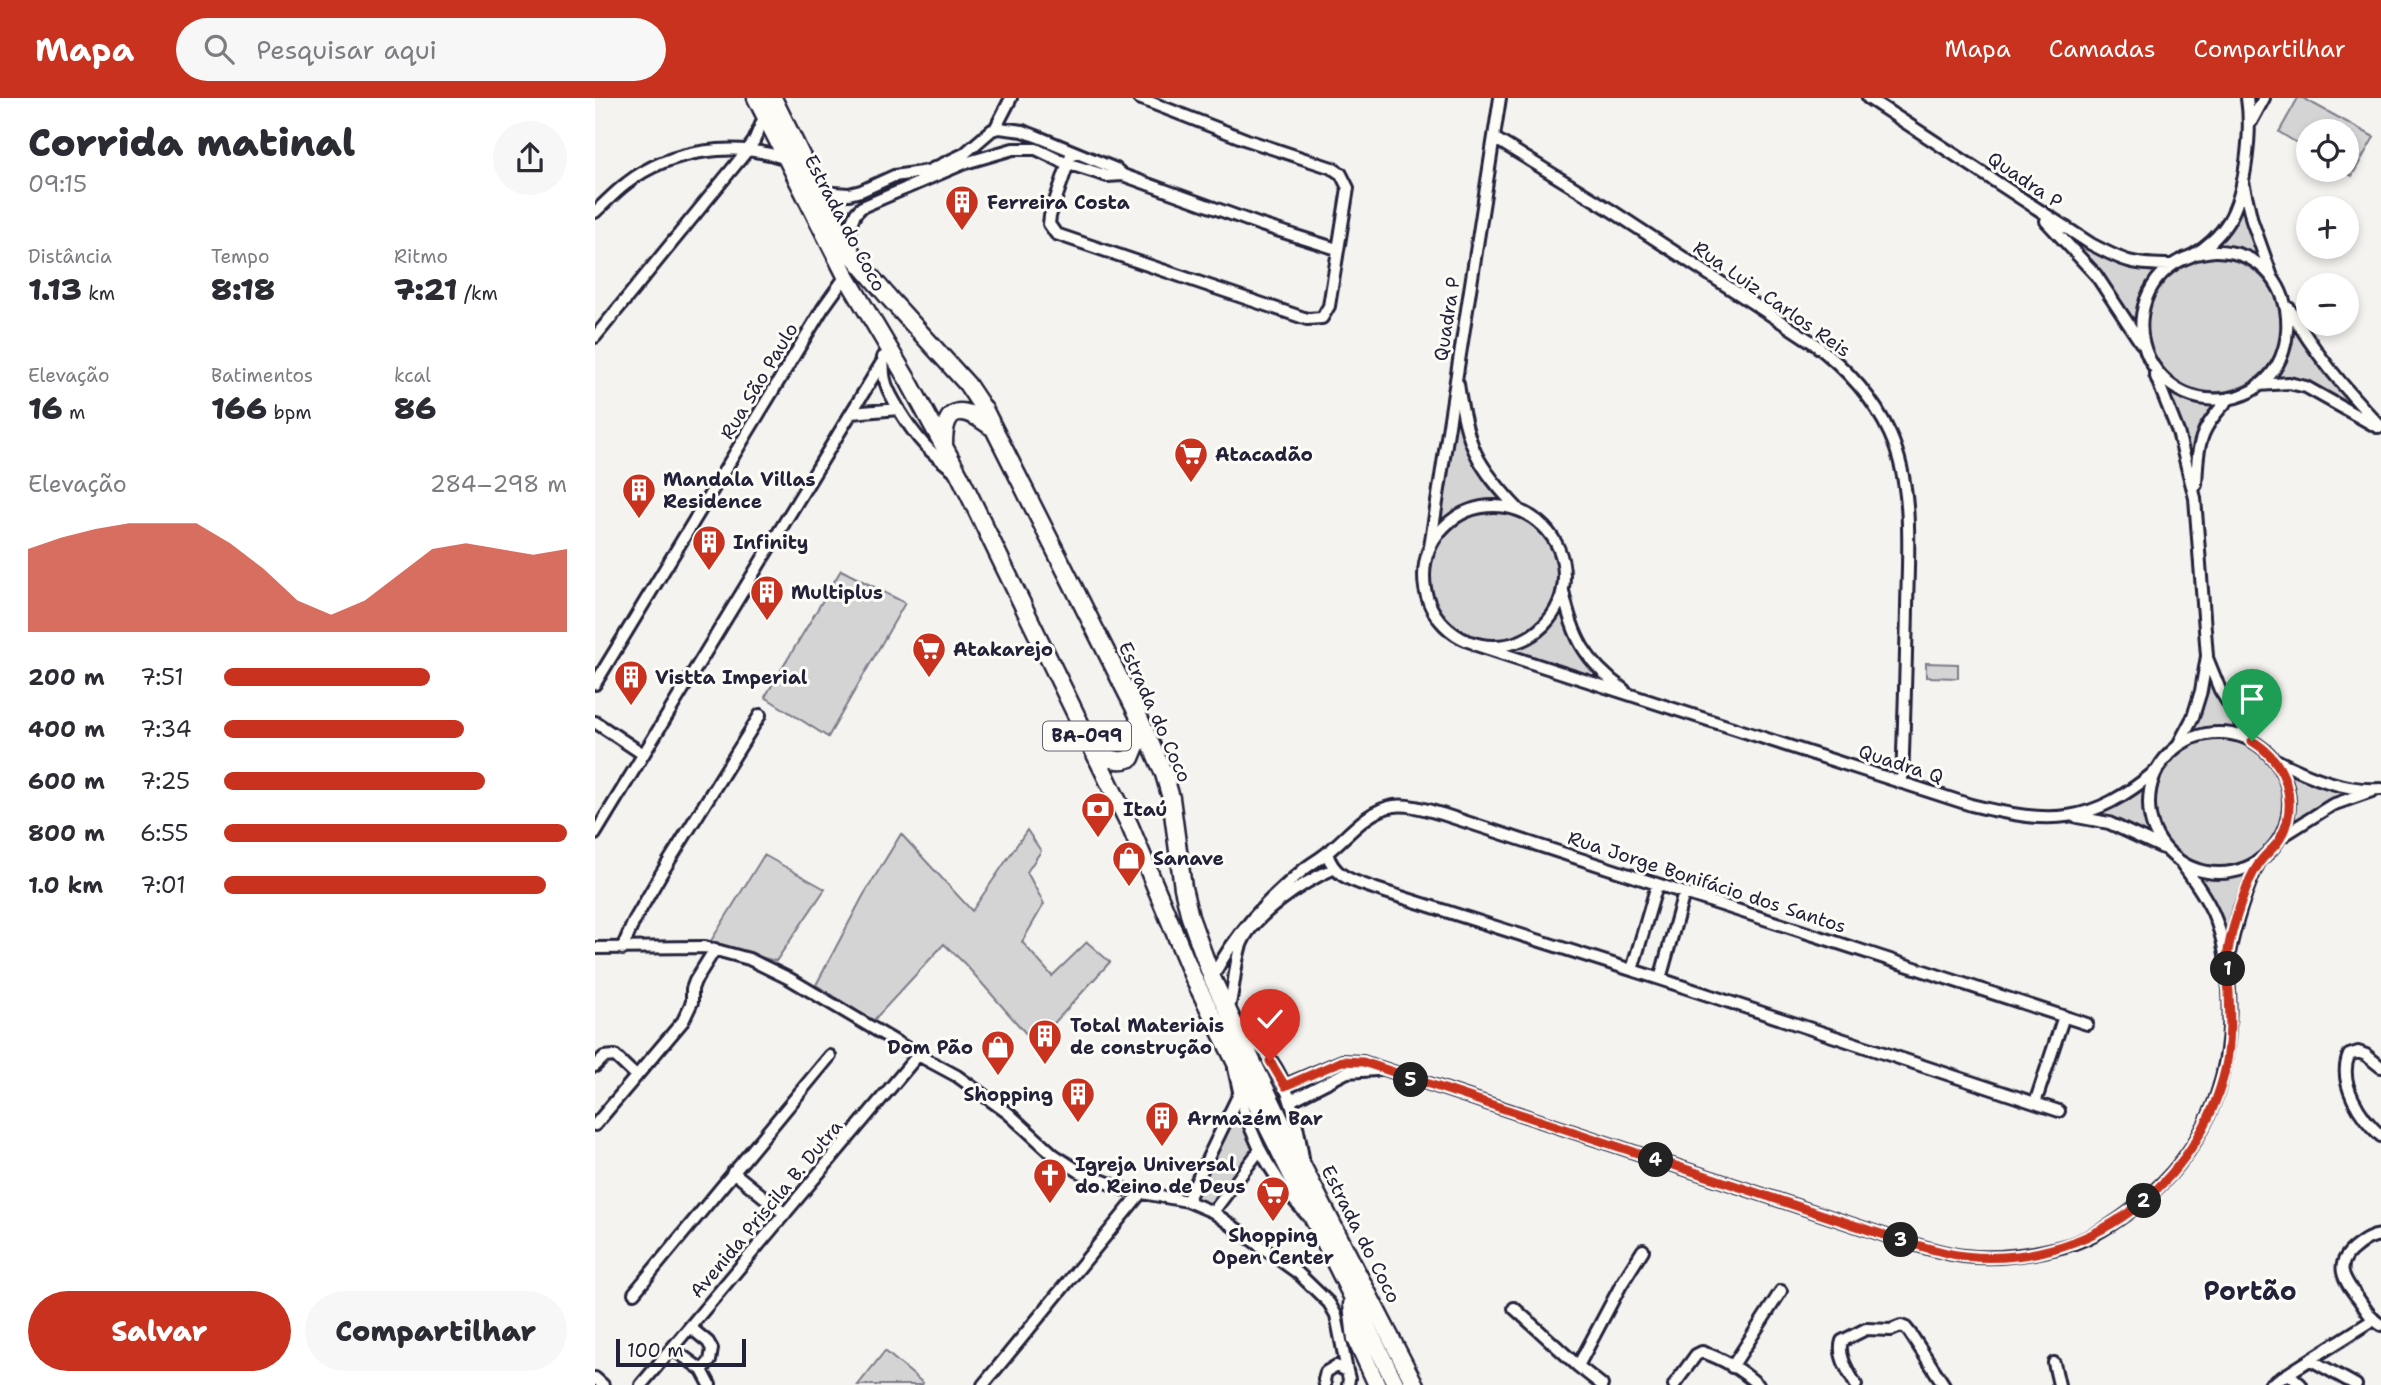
<!DOCTYPE html>
<html lang="pt">
<meta charset="utf-8">
<style>
:root{--surface:#fff;--page:#f7f7f7;--text:#2b2b33;--muted:#7c7c81;--accent:#c8321e}
body{margin:0;font-family:"Shantell Sans",sans-serif;background:var(--page);color:var(--text);height:100vh;display:flex;flex-direction:column;font-size:26px;white-space:nowrap}
*{box-sizing:border-box;margin:0}
p{font-size:23px;color:var(--muted)}
.icon{flex:none;width:38px;height:38px;fill:none;stroke:currentColor;stroke-width:2;stroke-linecap:round;stroke-linejoin:round}
.map{position:relative;flex:1;overflow:hidden}
.details{display:flex;flex-direction:column;background:var(--surface);width:595px}
.details>*{flex:none}
.tools{position:absolute;left:1701px;top:21px;display:grid;gap:14px}
.tools a{display:grid;place-items:center;width:63px;height:63px;border-radius:50%;background:var(--surface);box-shadow:0 4px 10px #0003;font-size:35px}
.scale{position:absolute;left:21px;bottom:18px;width:130px;box-sizing:border-box;padding-left:7px;border:4px solid #22223b;border-top:0;font-size:19px;line-height:24px;white-space:nowrap;color:#22223b;-webkit-text-stroke:5px #fdfcf7;paint-order:stroke}
.pin{position:absolute;display:grid;place-items:center;width:60px;height:60px;color:#fff;margin:-72px -30px;border-radius:50% 50% 50% 0;rotate:-45deg;box-shadow:0 0 7px #0007}
.pin .icon{rotate:45deg}
.km{position:absolute;width:35px;height:35px;margin:-18px;border-radius:50%;background:#222;color:#fff;font-size:19px;line-height:35px;text-align:center}
.round{display:grid;place-items:center;flex:none;width:74px;height:74px;border-radius:37px;background:var(--page)}
.summary{display:flex;align-items:center;justify-content:space-between;height:119px;padding:0 28px}
h1{font-size:38px;font-weight:800;line-height:52px}
.metrics{display:grid;grid-template-columns:repeat(3,1fr);gap:10px;height:119px;padding:7px 28px}
.metrics div{display:grid;align-content:center}
.metrics b{font-size:30px;font-weight:800}
.metrics small{font-size:19px;font-weight:400}
.metrics p{font-size:19px}
.chart{height:196px;padding:14px 28px}
.chart p{display:flex;justify-content:space-between}
.chart svg{width:100%;height:126px;margin-top:7px;fill:var(--accent);opacity:.7}
.cta{display:flex;gap:14px;margin-top:auto;padding:14px 28px}
.cta a{flex:1;height:80px;border-radius:42px;background:var(--accent);color:#fff;font-size:28px;font-weight:800;line-height:80px;text-align:center}
.cta a+a{background:var(--page);color:var(--text)}
ul{padding:0 28px;list-style:none;font-size:23px}
li{display:grid;grid-template-columns:112px 84px 1fr;align-items:center;height:52px}
li i{height:18px;border-radius:9px;background:var(--accent)}
header{display:flex;align-items:center;gap:42px;box-sizing:border-box;height:98px;padding:0 35px;background:var(--accent);color:#fff}
header strong{font-size:33px}
nav{display:flex;gap:38px;margin-inline-start:auto;font-size:24px}
.search{width:490px;height:63px;background:var(--page);display:flex;align-items:center;gap:18px;box-sizing:border-box;padding:0 24px;border-radius:38px;color:var(--muted);font-size:26px}
main{display:flex;flex:1;min-height:0}
.map>svg:first-child{display:block}
</style>
<header>
<strong>Mapa</strong>
<div class="search"><svg class="icon" aria-label="search" viewBox="0 0 24 24"><circle cx="10" cy="10" r="6"/><path d="M15 15l6 6"/></svg>Pesquisar aqui</div>
<nav><a>Mapa</a><a>Camadas</a><a>Compartilhar</a></nav>
</header>
<main>
<section class="details">
<div class="summary"><div><h1>Corrida matinal</h1><p>09:15</p></div><a class="round"><svg class="icon" aria-label="share" viewBox="0 0 24 24"><path d="M12 15V3M7 8l5-5 5 5M5 13v7h14v-7"/></svg></a></div>
<div class="metrics">
<div><p>Distância</p><b>1.13<small> km</small></b></div>
<div><p>Tempo</p><b>8:18</b></div>
<div><p>Ritmo</p><b>7:21<small> /km</small></b></div>
</div>
<div class="metrics">
<div><p>Elevação</p><b>16<small> m</small></b></div>
<div><p>Batimentos</p><b>166<small> bpm</small></b></div>
<div><p>kcal</p><b>86</b></div>
</div>
<div class="chart"><p><span>Elevação</span>284–298 m</p>
<svg viewBox="0 0 160 44" preserveAspectRatio="none"><path d="M0 44V15L10 11L20 8L30 6L40 6L50 6L60 13L70 22L80 33L90 38L100 33L110 24L120 15L130 13L140 15L150 17L160 15V44z"/></svg>
</div>
<ul>
<li><b>200 m</b>7:51<i style="width:60%"></i></li>
<li><b>400 m</b>7:34<i style="width:70%"></i></li>
<li><b>600 m</b>7:25<i style="width:76%"></i></li>
<li><b>800 m</b>6:55<i style="width:100%"></i></li>
<li><b>1.0 km</b>7:01<i style="width:94%"></i></li>
</ul>
<div class="cta"><a>Salvar</a><a>Compartilhar</a></div>
</section>
<div class="map">
<svg width="1786" height="1287" viewBox="0 0 1786 1287">
<rect width="100%" height="100%" fill="#f4f3ef"/>
<filter id="ink" filterUnits="userSpaceOnUse"><feTurbulence type="fractalNoise" baseFrequency=".0143" numOctaves="2"/><feDisplacementMap in="SourceGraphic" scale="14" xChannelSelector="R" yChannelSelector="G"/><feConvolveMatrix kernelMatrix="1 2 1 2 8 2 1 2 1" color-interpolation-filters="sRGB"/></filter>
<g filter="url(#ink)">
<path fill="#d5d4d5" stroke="#7c7b88" stroke-width="2" d="M1703 0H1708L1779 39 1757 78 1746 72H1752V33H1713V52L1684 34Z
M1647 104 1667 166 1617 150 1635 133Z
M1465 133C1497 152 1526 172 1564 173L1546 198 1540 226 1509 180Z
M1553 227a67 67 0 1 1 134 0a67 67 0 1 1-134 0Z
M1698 229 1729 275 1764 315C1735 296 1711 279 1676 280L1691 258Z
M1572 290 1622 304 1603 329 1595 358Z
M860 312C869 347 884 380 911 405 883 401 860 411 841 431Z
M835 479a64 64 0 1 1 128 0a64 64 0 1 1-128 0Z
M246 472 310 505 233 639 170 599Z
M966 511C973 539 986 562 1008 582L914 552C938 546 954 532 966 511Z
M1331 565 1363 566V580L1331 579Z
M1613 577 1646 632 1619 630 1593 637Z
M1560 705a64 64 0 1 1 128 0a64 64 0 1 1-128 0Z
M1693 672 1727 688 1755 695 1719 711 1697 726 1700 697Z
M1551 687 1549 715 1555 737 1525 722 1496 716Z
M432 732 446 753 432 774 449 806 427 844 457 878 492 844 515 864 440 946 370 866 349 846 278 923 221 887 268 798 306 736 377 813Z
M169 757 230 791 181 863 114 846Z
M1654 776 1638 808 1631 835 1618 803 1602 779 1632 781Z
M639 1014 645 1015 658 1052 616 1110 597 1100Z
M290 1253 328 1285 327 1287H263Z"/>
<g fill="none" stroke-linecap="round" stroke-linejoin="round">
<g stroke="#22223b" stroke-width="16">
<path id="minor" d="M1273 0 1496 146C1530 164 1538 167 1577 167
M1656 24 1669 0
M400 31 416 0
M899 40 1014 111 1217 244C1250 269 1278 298 1295 336 1319 389 1313 453 1312 509 1311 568 1309 626 1307 685
M477 54 455 118 454 126 461 136 712 221 727 220 734 208 753 90 746 76 737 70 652 42 544 0
M1648 84 1657 123 1677 179
M224 94 254 96 266 93 299 78 333 73 369 56 397 32 404 30 428 33 441 38 521 71 528 77 666 127 742 151
M0 114C11 104 21 93 32 85 75 51 141 43 192 61
M1451 123 1501 177 1546 245
M252 146C255 132 255 118 267 109L370 65 418 51H441L468 64 512 78 528 77
M1600 156C1607 155 1614 153 1621 153 1720 154 1715 311 1611 301 1592 299 1574 289 1562 273 1536 240 1543 190 1579 166 1584 162 1592 160 1598 157 1611 150 1625 137 1633 124 1651 96 1657 32 1652 0
M1694 210C1719 255 1750 291 1786 329
M0 239 151 54 159 43 170 17
M288 259C289 266 288 275 290 282 292 293 299 302 304 312 322 341 334 354 361 374
M1560 276 1583 334 1600 400 1612 558 1606 593 1598 619 1582 649
M863 286C872 348 881 367 924 412
M1663 287 1694 285 1711 289 1782 329
M256 315 304 311
M1601 387C1603 344 1604 331 1635 300
M829 478a70 70 0 1 1 140 0a70 70 0 1 1-140 0Z
M835 449 905 0
M968 493C978 540 990 563 1029 592
M881 547 1376 707C1457 727 1496 727 1562 672
M1612 560 1625 592 1657 643
M0 586 228 210 251 178
M0 624 48 656
M1554 705a70 70 0 1 1 140 0a70 70 0 1 1-140 0Z
M1681 662C1713 678 1750 694 1786 691
M1482 719 1514 725 1568 750
M0 736 289 261
M1686 739 1737 707 1777 693
M732 755C739 780 759 783 781 791L1065 881 1464 1013
M0 850 110 849 154 861 195 881 323 957 362 978 413 1015 459 1057 485 1074 531 1092 592 1103 618 1114 703 1175 734 1205 741 1217 752 1273
M27 851 39 823 66 776 165 617
M1633 860C1640 826 1649 795 1664 764
M1037 872 1062 787
M617 880C639 837 670 804 707 773 715 766 725 761 733 754 753 738 772 712 799 708 815 706 832 712 847 716L1492 926
M1065 881 1089 795
M633 914C639 893 639 871 645 850 654 819 710 783 738 771
M644 938C688 950 702 1021 708 1060
M0 968 9 959 20 958 41 978
M1786 969 1771 957 1763 954 1754 957C1742 985 1766 1020 1786 1038
M639 970C650 1029 670 1072 711 1116
M690 987 747 963 768 964 1292 1138C1317 1145 1343 1155 1369 1158 1403 1162 1441 1156 1474 1147 1499 1139 1522 1124 1543 1107 1612 1052 1639 980 1634 892 1632 865 1629 840 1618 815 1610 797 1599 782 1587 766
M697 1002 752 974 781 972
M1440 1005 1469 918
M0 1027 88 923 97 904V891L100 883 120 851
M138 1074 190 1116
M592 1103 644 996
M618 1114 664 1053
M1786 1137C1776 1138 1770 1142 1762 1148 1736 1167 1750 1183 1765 1203 1771 1212 1776 1221 1786 1227
M39 1195 235 958
M919 1210 983 1268 1007 1287
M96 1230 113 1244 117 1251 115 1263 107 1272
M78 1251 107 1272 115 1287
M1716 1262 1761 1287
M1459 1265 1464 1287
M983 1268 1026 1187 1048 1152
M1137 1269 1186 1193
M1694 1276 1706 1287
M0 1280 8 1287
M46 1287 323 957
M388 1287 545 1096
M730 1287 729 1282 731 1274 741 1268 752 1273 754 1281 753 1287
M1079 1287 1101 1257 1107 1254C1127 1260 1148 1273 1163 1287
M1261 1287C1254 1275 1242 1257 1247 1243L1271 1231 1296 1232 1306 1228 1311 1230 1315 1235 1349 1287
M1675 1287 1778 1222"/>
</g>
<g stroke="#22223b" stroke-width="21">
<path id="highway" d="M161 0 251 178 314 284 365 378 535 728 599 881 801 1287
M178 0 224 94 259 159 295 201 372 286 390 313 543 617 569 676 576 700 588 790 595 819 617 880 710 1073 820 1287
M349 346C349 307 367 307 395 328
M500 650C511 659 521 666 536 660L543 643V623
M757 1206 761 1241 782 1287"/>
</g>
<use href="#minor" stroke="#fdfcf7" stroke-width="10"/>
<use href="#highway" stroke="#fdfcf7" stroke-width="16"/>
</g>
</g>
<g fill="none" stroke-linecap="round" stroke-linejoin="round" filter="url(#ink)">
<g stroke="#fff" stroke-width="14">
<path id="route" d="M675 963 690 988 747 963 768 964 1292 1138C1317 1145 1343 1155 1369 1158 1491 1172 1605 1087 1631 968 1636 944 1635 918 1634 894 1633 884 1631 872 1632 862 1633 845 1639 826 1644 811 1649 796 1654 780 1663 767 1669 756 1681 750 1686 739 1704 703 1691 663 1657 643"/>
</g>
<use href="#route" stroke="#c8321e" stroke-width="9"/>
</g>
<defs>
<g id="building-pin" transform="scale(1.75)"><path d="M0 17L-7.5 6A9.5 9.5 0 1 1 7.5 6Z" fill="#c8321e" stroke="#fdfcf7"/><path d="M-4-6H4V6H1V3H-1V6H-4ZM-2.5-4.3h1.7v1.8h-1.7ZM.8-4.3h1.7v1.8H.8ZM-2.5-1h1.7V.8h-1.7ZM.8-1h1.7V.8H.8Z" fill="#fff"/></g>
<g id="supermarket-pin" transform="scale(1.75)"><path d="M0 17L-7.5 6A9.5 9.5 0 1 1 7.5 6Z" fill="#c8321e" stroke="#fdfcf7"/><path d="M-6-5.5h2.5l.6 2H6L4.5 2H-2.5L-4.4-4H-6ZM-1.5 3.2a1.3 1.3 0 1 0 .1 0ZM3 3.2a1.3 1.3 0 1 0 .1 0Z" fill="#fff"/></g>
<g id="bank-pin" transform="scale(1.75)"><path d="M0 17L-7.5 6A9.5 9.5 0 1 1 7.5 6Z" fill="#c8321e" stroke="#fdfcf7"/><path d="M-6-4H6V4H-6ZM0-2.3a2.3 2.3 0 1 0 0 4.6a2.3 2.3 0 1 0 0-4.6Z" fill="#fff"/></g>
<g id="shop-pin" transform="scale(1.75)"><path d="M0 17L-7.5 6A9.5 9.5 0 1 1 7.5 6Z" fill="#c8321e" stroke="#fdfcf7"/><path d="M-5-2.5h2.3a2.7 3.5 0 0 1 5.4 0H5L5.5 6h-11ZM-1.5-2.5h3a1.5 2.3 0 0 0-3 0Z" fill="#fff"/></g>
<g id="church-pin" transform="scale(1.75)"><path d="M0 17L-7.5 6A9.5 9.5 0 1 1 7.5 6Z" fill="#c8321e" stroke="#fdfcf7"/><path d="M-1.2-6h2.4v3.5h3.3v2.4h-3.3V6h-2.4V-.1h-3.3v-2.4h3.3Z" fill="#fff"/></g>
</defs>
<g fill-rule="evenodd">
<use href="#building-pin" x="367" y="104"/>
<use href="#supermarket-pin" x="596" y="356"/>
<use href="#building-pin" x="44" y="392"/>
<use href="#building-pin" x="114" y="444"/>
<use href="#building-pin" x="172" y="494"/>
<use href="#supermarket-pin" x="334" y="551"/>
<use href="#building-pin" x="36" y="579"/>
<use href="#bank-pin" x="503" y="711"/>
<use href="#shop-pin" x="534" y="760"/>
<use href="#building-pin" x="450" y="938"/>
<use href="#shop-pin" x="403" y="949"/>
<use href="#building-pin" x="483" y="996"/>
<use href="#building-pin" x="567" y="1020"/>
<use href="#church-pin" x="455" y="1077"/>
<use href="#supermarket-pin" x="678" y="1095"/>
</g>
<g text-anchor="middle" dominant-baseline="central" stroke-width="6" stroke-linejoin="round" paint-order="stroke">
<rect fill="#fdfcf7" stroke="#646373" stroke-width="2" x="448" y="623.5" width="88" height="29" rx="5"/>
<g font-size="18" font-weight="bold" fill="#22223b">
<text x="492" y="638">BA-099</text>
</g>
<g font-size="19" fill="#22223b" stroke="#fdfcf7">
<text transform="translate(1430 82) rotate(34)">Quadra P</text>
<text transform="translate(250 125) rotate(62)">Estrada do Coco</text>
<text transform="translate(1177 201) rotate(35)">Rua Luiz Carlos Reis</text>
<text transform="translate(852 221) rotate(-81)">Quadra P</text>
<text transform="translate(164 283) rotate(-59)">Rua São Paulo</text>
<text transform="translate(560 614) rotate(66)">Estrada do Coco</text>
<text transform="translate(1306 666) rotate(18)">Quadra Q</text>
<text transform="translate(1112 784) rotate(18)">Rua Jorge Bonifácio dos Santos</text>
<text transform="translate(171 1111) rotate(-50)">Avenida Priscila B. Dutra</text>
<text transform="translate(766 1136) rotate(63)">Estrada do Coco</text>
</g>
<g font-size="19" font-weight="bold" fill="#22223b" stroke="#fdfcf7" text-anchor="start">
<text x="392" y="104">Ferreira Costa</text>
<text x="620" y="356">Atacadão</text>
<text x="68" y="381">Mandala Villas<tspan x="68" dy="22">Residence</tspan></text>
<text x="138" y="444">Infinity</text>
<text x="196" y="494">Multiplus</text>
<text x="358" y="551">Atakarejo</text>
<text x="60" y="579">Vistta Imperial</text>
<text x="528" y="711">Itaú</text>
<text x="558" y="760">Sanave</text>
<text x="475" y="927">Total Materiais<tspan x="475" dy="22">de construção</tspan></text>
<text x="378" y="949" text-anchor="end">Dom Pão</text>
<text x="458" y="996" text-anchor="end">Shopping</text>
<text x="592" y="1020">Armazém Bar</text>
<text x="480" y="1066">Igreja Universal<tspan x="480" dy="22">do Reino de Deus</tspan></text>
<text x="678" y="1137" text-anchor="middle">Shopping<tspan x="678" dy="22">Open Center</tspan></text>
</g>
<g font-size="26" font-weight="bold" fill="#22223b" stroke="#fdfcf7">
<text x="1655" y="1192">Portão</text>
</g>
</g>
</svg>
<div class="tools">
<a><svg class="icon" aria-label="locate" viewBox="0 0 24 24"><circle cx="12" cy="12" r="6"/><path d="M12 2v4M12 18v4M2 12h4M18 12h4"/></svg></a>
<a>+</a>
<a>−</a>
</div>
<div class="scale">100 m</div>
<div class="pin" style="left:1657px;top:643px;background:#1e9e55"><svg class="icon" aria-label="arrive" viewBox="0 0 24 24"><path d="M6 21V4h12l-3 4 3 4H6"/></svg></div>
<div class="pin" style="left:675px;top:963px;background:#d93025"><svg class="icon" aria-label="check" viewBox="0 0 24 24"><path d="M5 12l5 5 9-10"/></svg></div>
<b class="km" style="left:1633px;top:871px">1</b>
<b class="km" style="left:1549px;top:1103px">2</b>
<b class="km" style="left:1306px;top:1142px">3</b>
<b class="km" style="left:1061px;top:1062px">4</b>
<b class="km" style="left:816px;top:982px">5</b>
</div>
</main>
